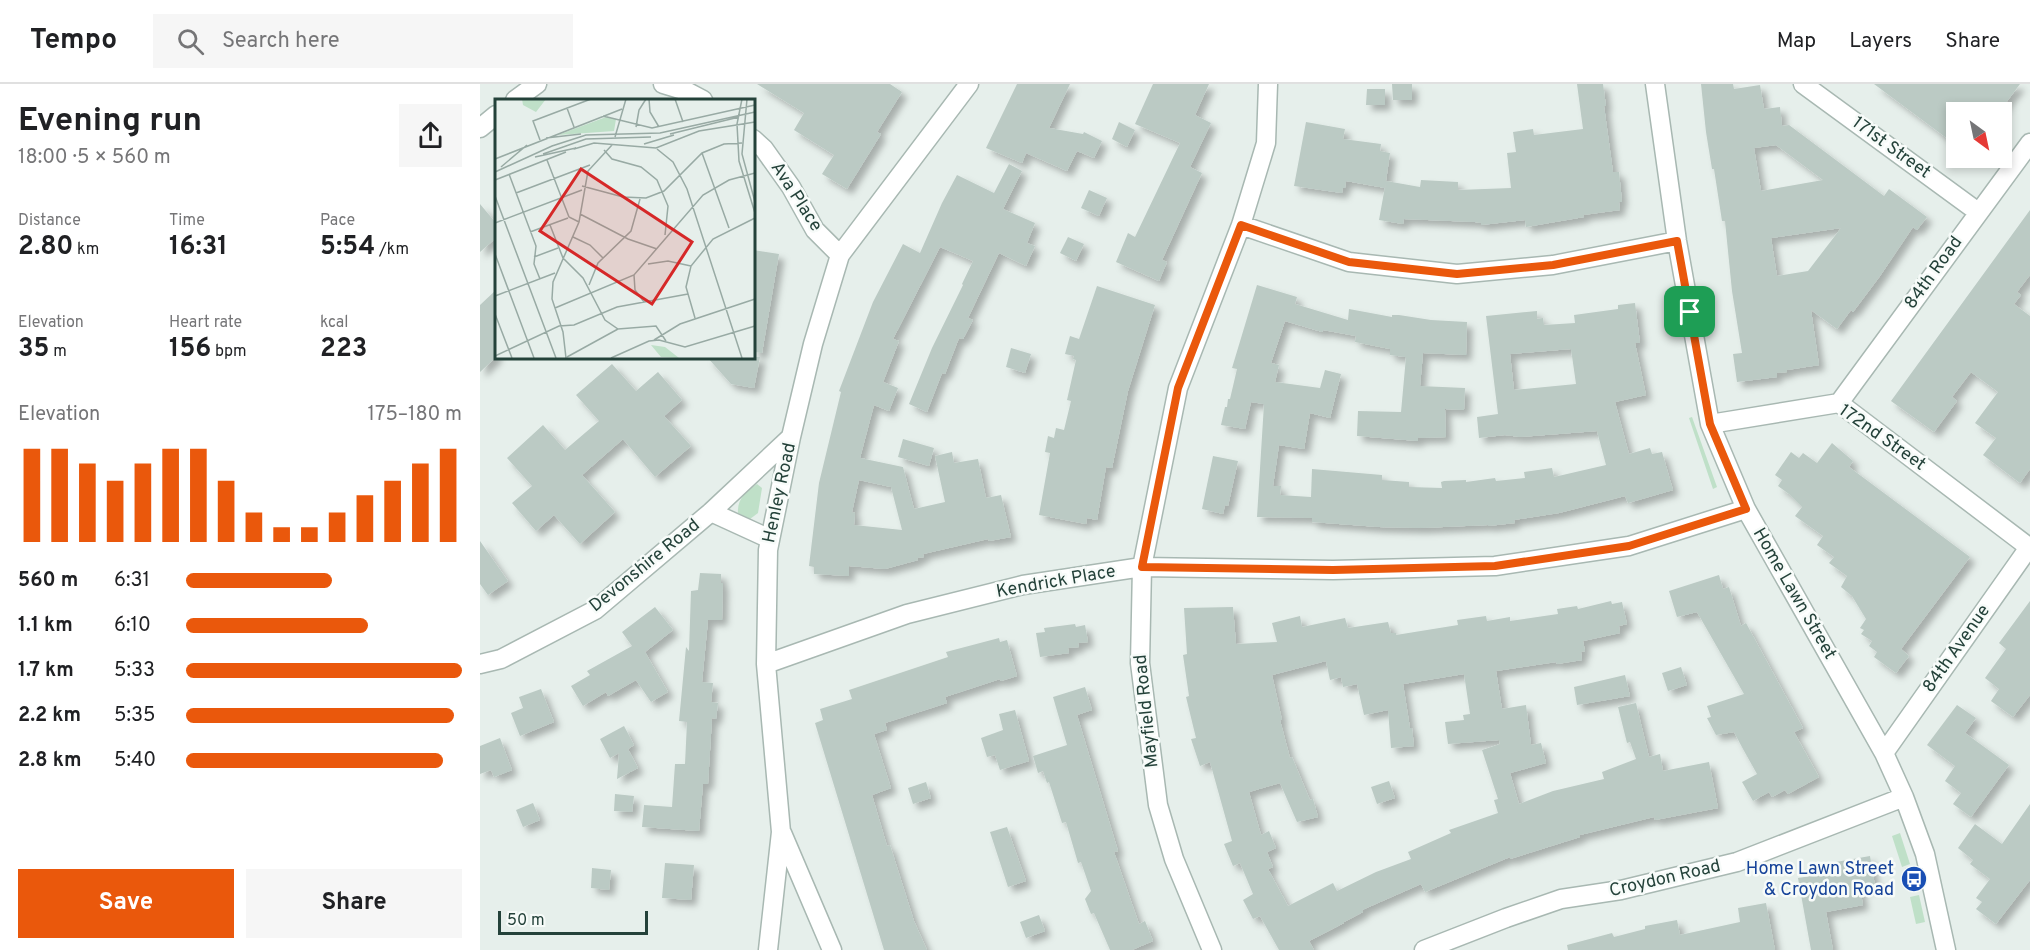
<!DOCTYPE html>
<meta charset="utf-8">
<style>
:root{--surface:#fff;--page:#f6f6f6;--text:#202124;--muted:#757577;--line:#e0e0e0;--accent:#ea580c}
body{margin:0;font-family:Overpass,sans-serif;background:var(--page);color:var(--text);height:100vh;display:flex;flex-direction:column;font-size:22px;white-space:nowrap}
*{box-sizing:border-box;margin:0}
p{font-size:20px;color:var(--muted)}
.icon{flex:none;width:33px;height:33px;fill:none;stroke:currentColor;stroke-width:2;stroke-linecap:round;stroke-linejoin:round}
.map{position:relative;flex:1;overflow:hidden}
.details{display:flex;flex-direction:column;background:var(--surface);width:480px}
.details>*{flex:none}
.needle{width:39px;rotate:147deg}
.fabs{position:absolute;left:1466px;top:18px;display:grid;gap:12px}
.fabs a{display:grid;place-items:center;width:66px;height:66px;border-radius:0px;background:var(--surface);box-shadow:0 3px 9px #0003;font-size:30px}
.scale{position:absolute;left:18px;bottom:15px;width:150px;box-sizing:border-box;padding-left:6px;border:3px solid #24423a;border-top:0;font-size:16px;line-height:21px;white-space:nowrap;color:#24423a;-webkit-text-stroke:4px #f7fbf9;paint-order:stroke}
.pin{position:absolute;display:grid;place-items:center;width:51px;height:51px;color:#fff;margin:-26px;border-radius:12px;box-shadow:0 3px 9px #0006}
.round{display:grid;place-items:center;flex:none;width:63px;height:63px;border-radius:0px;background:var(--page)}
.summary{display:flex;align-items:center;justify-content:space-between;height:102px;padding:0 18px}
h1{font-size:33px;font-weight:700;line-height:45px}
.figures{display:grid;grid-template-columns:repeat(3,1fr);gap:9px;height:102px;padding:6px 18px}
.figures div{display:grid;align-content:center}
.figures b{font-size:26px;font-weight:700}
.figures small{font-size:16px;font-weight:400}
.figures p{font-size:16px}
.chart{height:168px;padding:12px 18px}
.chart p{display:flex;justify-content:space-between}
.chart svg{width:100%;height:108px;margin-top:6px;stroke:var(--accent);stroke-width:6}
.primary-button{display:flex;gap:12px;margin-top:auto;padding:12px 18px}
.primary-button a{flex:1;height:69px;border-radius:0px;background:var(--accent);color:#fff;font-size:24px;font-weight:700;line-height:69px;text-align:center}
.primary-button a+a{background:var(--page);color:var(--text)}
ul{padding:0 18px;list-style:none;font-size:20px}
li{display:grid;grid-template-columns:96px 72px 1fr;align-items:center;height:45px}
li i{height:15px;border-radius:8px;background:var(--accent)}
header{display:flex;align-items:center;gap:36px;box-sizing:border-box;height:84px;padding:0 30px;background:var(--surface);border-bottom:2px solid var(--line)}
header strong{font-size:28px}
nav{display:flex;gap:33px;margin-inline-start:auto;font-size:21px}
.search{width:420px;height:54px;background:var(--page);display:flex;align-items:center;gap:15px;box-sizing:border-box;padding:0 21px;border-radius:0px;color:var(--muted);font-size:22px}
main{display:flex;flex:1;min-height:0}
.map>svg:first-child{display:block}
</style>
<header>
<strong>Tempo</strong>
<div class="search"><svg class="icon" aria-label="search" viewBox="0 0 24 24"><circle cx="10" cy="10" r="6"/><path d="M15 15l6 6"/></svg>Search here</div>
<nav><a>Map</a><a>Layers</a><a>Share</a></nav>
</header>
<main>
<section class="details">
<div class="summary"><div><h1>Evening run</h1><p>18:00 · 5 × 560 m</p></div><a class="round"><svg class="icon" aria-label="share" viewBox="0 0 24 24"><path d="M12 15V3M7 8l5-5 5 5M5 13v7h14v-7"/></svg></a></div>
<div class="figures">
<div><p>Distance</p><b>2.80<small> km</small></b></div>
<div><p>Time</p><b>16:31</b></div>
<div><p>Pace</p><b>5:54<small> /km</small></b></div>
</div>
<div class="figures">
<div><p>Elevation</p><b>35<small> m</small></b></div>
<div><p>Heart rate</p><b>156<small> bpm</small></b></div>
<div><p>kcal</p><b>223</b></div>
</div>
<div class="chart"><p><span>Elevation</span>175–180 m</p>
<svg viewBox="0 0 160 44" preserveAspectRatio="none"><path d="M5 44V6M15 44V6M25 44V12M35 44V19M45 44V12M55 44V6M65 44V6M75 44V19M85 44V32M95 44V38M105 44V38M115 44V32M125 44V25M135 44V19M145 44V12M155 44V6"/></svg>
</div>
<ul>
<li><b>560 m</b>6:31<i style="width:53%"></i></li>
<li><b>1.1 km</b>6:10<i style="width:66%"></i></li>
<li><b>1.7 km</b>5:33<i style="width:100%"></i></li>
<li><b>2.2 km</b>5:35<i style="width:97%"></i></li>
<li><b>2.8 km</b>5:40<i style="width:93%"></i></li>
</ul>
<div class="primary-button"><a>Save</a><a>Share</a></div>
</section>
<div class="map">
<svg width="1550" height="866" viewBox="0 0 1550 866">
<defs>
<filter id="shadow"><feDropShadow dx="5.5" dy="5.5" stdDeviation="3" flood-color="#0004"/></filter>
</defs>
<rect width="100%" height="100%" fill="#e6efeb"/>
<path fill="#bfe0c8" d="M1212 333 1237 403 1233 405 1209 334Z
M277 400 282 404 278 429 270 435 258 429C257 415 266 407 277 400Z
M1420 749 1430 780 1422 783 1412 752Z
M1439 811 1445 838 1436 840 1430 813Z"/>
<path fill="#bbcac4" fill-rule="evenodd" filter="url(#shadow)" d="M277 0H410L422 8 397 48 401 50 367 105 342 90 354 71 314 46 324 29Z
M537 0H590L569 44 603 50 604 48 622 57 614 74 597 67 587 87 546 69 542 79 506 64Z
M673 0H729L715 31 731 39 710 83 722 89 682 176 687 178 679 197 636 178 648 149 655 153 700 59 655 40Z
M912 0H932V16H913Z
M1097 0H1123L1126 22H1124L1133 88H1139L1142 118H1139L1140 126 1103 131 1104 133 1046 143 1045 136 1001 141V139L995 138 924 135 923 140 899 136 906 97 940 103 941 96 978 98V106L1031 104 1027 69 1036 68 1033 48 1053 45 1054 51 1103 45Z
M1221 0H1253L1254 5 1280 1 1284 25 1300 23 1302 42 1309 41 1404 112 1409 105 1447 133 1437 146 1433 143 1400 192 1373 228 1371 226 1357 245 1331 226 1339 281 1307 286V288L1297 289V293L1257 298 1253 270 1262 269 1252 207 1245 137H1242L1234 85H1232L1226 48ZM1296 61 1343 96 1281 107 1274 64ZM1361 144 1328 187 1297 192 1291 154Z
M1394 0H1540L1519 28H1476V61Z
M887 5H905V21H886Z
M639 38 655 46 647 63 632 55Z
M826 38 865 45 863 55 901 60 900 67 910 69 905 104 866 97 865 104H863L862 109 814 102Z
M529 80 542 87 523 125 555 139 547 159 555 162 546 182 519 169 488 234 493 236 483 255 479 254 465 290 462 289 447 328 429 320 452 264 483 201 482 200 493 177 460 163 413 255 419 257 403 298 418 304 409 327 394 321 380 374 423 383 434 425 465 418 455 372 472 368 474 379 498 375 506 414 521 411 531 453 509 457 508 455 443 470 444 473 437 474 438 476 405 485 369 482V492L334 490V483L329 482 339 399 361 308 359 307 393 218 423 160 440 169 462 119 477 91 514 109ZM379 396 411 403 422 446 374 441 375 429 372 428Z
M609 106 627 114 619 132 601 124Z
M0 120 16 139V154L0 168Z
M1550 126V191L1537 208 1541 211 1534 220 1550 232V385L1540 399 1503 371 1516 354 1495 339 1518 308 1491 288 1472 313 1477 317 1454 348 1411 317Z
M588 153 604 160 596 177 580 169Z
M273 166 299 170 282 269 273 268Z
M777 201 817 213 815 220 868 236 869 225 912 233V231H919L951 236 987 238 986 271 943 269 940 302 985 304 984 326 965 325 966 353 938 354V357L877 352 878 327 921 328 926 273 910 271V265L875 258 876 252 843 246 842 248 805 237 791 279 799 281 795 298 840 304 845 286 861 290 850 334 830 329 824 365 799 361 793 402H801L800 411 831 413 832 385 902 391V396L929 398V403L962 404 961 398 964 397 986 396V398L1015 394 1016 397 1045 394 1044 388 1072 384 1074 393 1126 381 1117 347 1040 353 1025 351 999 354 997 333 1018 330 1006 232 1057 227V235L1063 234 1064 241 1095 239 1094 231 1138 225V221L1155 219 1160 259H1155L1166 311 1135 318 1149 370 1170 364 1172 370 1182 368 1193 406 1148 419 1145 412 1079 429 1034 436 1035 439 1008 442V441L941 444 899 443 832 438V434L777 433 784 320 771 318 765 345 741 341 745 323H747L748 315H750L757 285 752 284ZM1091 265 1096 300 1034 306 1030 270Z
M617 202 675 221 648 307 632 384 626 383 617 436 607 434 606 440 559 431 570 369 565 368 568 352 574 354 576 344 584 346 591 317 587 316 596 276 593 275 594 272 585 270 590 252 599 255Z
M16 206V273L0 288V221Z
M531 264 551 270 545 289 526 283Z
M227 273H280L274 304 251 300Z
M132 280 156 307 178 288 202 316 184 332 211 362 175 393 143 355 102 391 135 428 100 460 74 431 56 447 32 419 52 402 27 374 63 341 85 366 119 337 96 311Z
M423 355 454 364 449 382 418 373Z
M1352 359 1373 377 1369 383 1490 473 1421 565 1429 572 1416 589 1394 573 1397 568 1389 562 1392 557 1381 550 1384 546 1380 544 1386 535 1372 512 1361 503 1367 492 1349 479 1354 473 1337 461 1343 452 1315 432 1322 423 1309 410 1298 402 1302 396 1295 391 1311 368 1319 374 1323 369 1337 379Z
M733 372 758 377 748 422 745 421 743 430 722 425Z
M0 457 28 497 8 511 0 500Z
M220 489 241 490V499H243L242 536H228L222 598 233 599 231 618 238 619 236 635 232 634 228 700H223L219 747 162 743 164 721 192 723 195 680H205L207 638 199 637 206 563 209 567 211 507 218 506Z
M1239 491 1243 505 1249 503 1261 542 1266 539 1323 644 1314 648 1339 693 1308 710 1305 706 1292 713 1289 708 1273 717 1262 698 1277 690 1263 665 1254 648 1236 651 1227 634 1231 633 1227 622 1264 610 1217 528 1197 533 1189 507Z
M1131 517 1132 520 1142 518 1147 540 1139 542 1140 549 1103 557 1105 567 1101 568 1102 576 1077 580 1076 578 1016 587 1022 625 1046 621 1051 661 1061 659 1066 679 1030 689 1039 720 1073 707 1124 695 1122 688 1156 675 1150 658 1147 659 1138 623 1156 619 1169 673 1180 670 1183 687 1229 678 1238 724 1175 736 1174 733 1100 751V753L1030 775V773L945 808 941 800 882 826 883 828 864 838V839L829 857 834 866H799L780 832 773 835 763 816 773 810 760 779 753 782 744 760 752 757 730 678 720 682 711 655 716 654 706 613 709 612 703 571 707 570 704 524 753 523 756 560 797 558 792 539 820 532 822 543 865 534 868 544 908 538 911 549H916V551L978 541 977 536 1006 532 1007 537 1030 533V537L1078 530 1077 525 1097 522 1098 525ZM846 577 850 596 861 593 863 603 877 600 884 631 908 626 911 664 934 662 932 644H930L923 600 984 590 990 630 983 631 984 636 965 638 968 660 1019 656 1020 660 1002 666 1018 715 1014 716 1018 729 969 746 971 749 928 768 931 775 896 788 857 807 853 799 808 822 788 785 793 783 787 768 796 764 789 747 781 751 769 708 800 699 817 738 838 733 833 715 830 716 812 673 810 674 800 636H802L792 591Z
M1550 517V611L1533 633 1511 617 1519 605 1505 594 1526 565 1519 559Z
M175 523 193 546 165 568 188 608 171 618 156 596 128 612 126 608 103 622 91 602 110 591 107 587 152 562 142 548Z
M595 540 596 543 605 541 608 558 598 559 599 563 588 564 589 569 560 573 556 549 565 548 564 544Z
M519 554 520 558 527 556 537 592 521 597 520 595 465 613 467 619 405 639 407 646 394 650 411 704 392 711 407 762 410 761 434 837 447 866H404L335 639 343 636 340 625 372 615 369 606 468 573 466 568Z
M1201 583 1207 601 1188 607 1182 589Z
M1145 591 1150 612 1097 621 1094 603Z
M605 603 612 626 597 631 638 767 634 768 659 840 665 837 673 857 652 866H630L614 829 611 830 605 815 611 807 601 778 598 779 586 738 582 739 569 698 567 699 563 687 558 689 553 672 587 661 573 613Z
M61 605 74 638 40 652 31 629 43 624 39 613Z
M1477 621 1496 634 1485 649 1529 681 1491 733 1473 720 1481 709 1465 697 1475 682 1447 661Z
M535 626 549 677 520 686 515 671 507 673 501 654 523 646 519 630Z
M144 642 154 661 148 665 158 684 137 695 139 669 130 674 120 655Z
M20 654 32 686 14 693 11 686 0 690V662Z
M909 697 915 714 897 720 891 703Z
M446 698 451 714 433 720 428 704Z
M135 710 154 712 152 728 134 727Z
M53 719 60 736 43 743 36 726Z
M1550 720V796L1516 840 1496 825 1502 818 1496 814 1510 795 1490 780 1493 776 1478 764 1495 740 1522 760Z
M527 743 546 797 528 803 510 748Z
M1390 772 1395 802 1380 804 1383 821 1346 828 1353 866H1331L1318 794 1331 792 1330 787 1345 785 1344 782 1356 778Z
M185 779 214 781 211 816 182 814Z
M112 784 131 786 129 806 111 804Z
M1286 819 1295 866H1088L1087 861 1132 849 1134 853 1165 845V842L1197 836 1200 851 1260 838 1258 824Z
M559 831 565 847 546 854 540 838Z"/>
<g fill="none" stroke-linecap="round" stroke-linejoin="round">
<g stroke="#a8b8b2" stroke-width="21">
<path id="minor" d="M183 0 206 7 223 16
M1175 0 1197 157 1230 340 1266 425 1404 669 1424 713 1445 770 1466 866
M1323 0 1498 128
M35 16 57 0
M0 44 16 31
M273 55 284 65 311 103 335 146 360 171
M761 141 869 178 977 190 1073 181 1197 157
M1359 319 1550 59
M1230 340 1359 319 1550 464
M231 428 290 455
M0 580 21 575 115 526 231 428 311 353
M286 580 427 530 543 501 662 483 853 486 1015 482 1149 462 1266 425
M1404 669 1550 462
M302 749 352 866
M288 866 301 748 286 580 288 466 311 353 333 260 360 171 489 0
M732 866 694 775 678 721 660 579 662 483 698 304 761 141 786 59 788 0
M944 866 1026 834 1081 815 1141 806 1257 778 1424 713"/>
</g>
<use href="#minor" stroke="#fff" stroke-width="18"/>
</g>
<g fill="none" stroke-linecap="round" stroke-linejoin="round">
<g stroke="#fff" stroke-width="12">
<path id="route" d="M761 141 869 178 977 190 1073 181 1197 157 1230 340 1266 425 1149 462 1015 482 853 486 662 483 698 304Z"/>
</g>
<use href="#route" stroke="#ea580c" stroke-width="8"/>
</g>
<defs>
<g id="bus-disc" transform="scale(1.35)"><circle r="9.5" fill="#1a4fb4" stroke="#f7fbf9"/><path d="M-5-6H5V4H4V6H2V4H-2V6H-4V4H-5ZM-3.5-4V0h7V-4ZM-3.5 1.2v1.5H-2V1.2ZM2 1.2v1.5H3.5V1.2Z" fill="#fff"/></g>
</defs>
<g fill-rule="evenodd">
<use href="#bus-disc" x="1434" y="795"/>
</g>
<g text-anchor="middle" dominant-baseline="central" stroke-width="5" stroke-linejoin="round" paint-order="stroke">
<g font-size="18" fill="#24423a" stroke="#f7fbf9">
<text transform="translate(1411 64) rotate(36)">171st Street</text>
<text transform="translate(316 113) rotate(57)">Ava Place</text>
<text transform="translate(1454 189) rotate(-54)">84th Road</text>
<text transform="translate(1402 354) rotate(35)">172nd Street</text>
<text transform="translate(300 409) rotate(-78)">Henley Road</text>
<text transform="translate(165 482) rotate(-39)">Devonshire Road</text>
<text transform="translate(576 498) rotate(-10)">Kendrick Place</text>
<text transform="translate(1314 510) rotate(60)">Home Lawn Street</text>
<text transform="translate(1477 565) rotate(-55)">84th Avenue</text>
<text transform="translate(667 627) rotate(-96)">Mayfield Road</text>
<text transform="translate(1185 795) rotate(-13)">Croydon Road</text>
</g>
<g font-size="18" fill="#164399" stroke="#f7fbf9" text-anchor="end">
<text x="1414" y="785">Home Lawn Street<tspan x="1414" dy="21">&amp; Croydon Road</tspan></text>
</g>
</g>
<g transform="translate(15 15)">
<rect width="260" height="260" fill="#e6efeb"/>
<path d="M27 0H51L41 13 28 6ZM111 18 121 20 119 32 63 36ZM156 246 170 248 184 259 166 258Z" fill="#bfe0c8"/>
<path fill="none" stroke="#98aaa4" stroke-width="1.5" d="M154 0 155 13 164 28M180 0 188 23M247 0 242 25 244 62 260 114M252 0 247 55 260 103M72 9 79 28M108 17 157 29 260 6M141 28 144 11 151 0M175 35 244 18M120 38 131 0M51 39 86 35M45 41 38 22 96 0M149 45 179 36M79 50 99 44 161 49 204 32 260 23M162 50 178 63 192 90 247 259M109 51 117 60 146 68 162 81 173 107 170 136M207 54 234 129M48 55 91 40 156 38M40 58 81 49M0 60 127 10M52 61 74 118 84 123M6 68 32 46M0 73 57 47 91 36 165 34 260 13M14 75 41 147 39 165 45 180M0 81 71 53M87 87 128 98 151 99 169 92 207 54 229 45 247 44M21 94 95 66M0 97 61 259M85 115 133 140 162 150M0 124 87 91M55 126 68 159 88 179 110 221 123 230 161 227 171 242M35 133 73 119M78 138 95 146 108 159M0 155 39 259M39 158 63 149M153 165 173 162 196 167M139 176 140 191 149 203M94 186 103 164 136 132 145 100M0 197 60 174M60 209 139 176 208 96 234 81 260 74M0 215 17 259M200 219 191 188 196 167 218 140 260 119M159 241 185 225 260 200M0 257 64 227 79 226 122 208 193 195M72 258 123 230M71 259 68 233 57 200 58 183 84 123 93 72 117 46M116 259 154 242 164 241 190 248 260 227"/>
<path fill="#d62828" fill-opacity="0.15" stroke="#d62828" stroke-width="3" d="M86 70 197 143 157 205 45 132Z"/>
<rect width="260" height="260" fill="none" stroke="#24423a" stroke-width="3"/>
</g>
</svg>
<div class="fabs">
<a><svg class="needle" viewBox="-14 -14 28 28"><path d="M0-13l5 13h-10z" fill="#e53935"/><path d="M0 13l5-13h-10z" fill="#757577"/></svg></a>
</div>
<div class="scale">50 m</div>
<div class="pin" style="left:1210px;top:228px;background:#1e9e55"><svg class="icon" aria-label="arrive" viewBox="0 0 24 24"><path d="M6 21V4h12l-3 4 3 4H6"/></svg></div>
</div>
</main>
